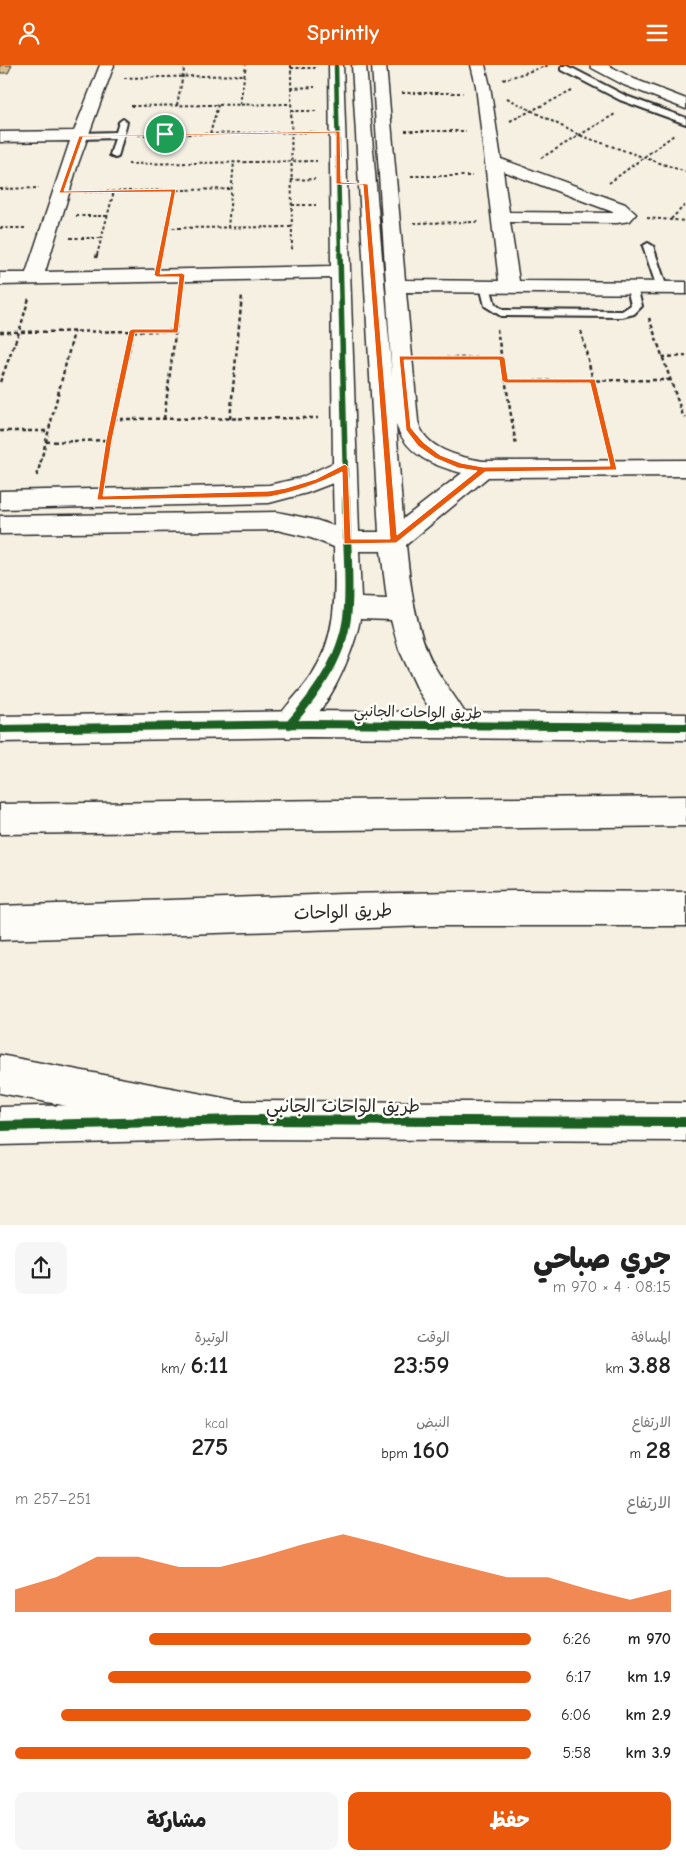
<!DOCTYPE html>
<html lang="ar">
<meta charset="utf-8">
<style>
:root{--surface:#fff;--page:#f6f6f6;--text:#222;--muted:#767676;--accent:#ea580c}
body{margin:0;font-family:"Comic Neue","Playpen Sans Arabic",sans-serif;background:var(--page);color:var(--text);direction:rtl;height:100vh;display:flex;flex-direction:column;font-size:19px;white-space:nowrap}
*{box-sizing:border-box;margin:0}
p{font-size:16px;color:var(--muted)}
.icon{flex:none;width:28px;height:28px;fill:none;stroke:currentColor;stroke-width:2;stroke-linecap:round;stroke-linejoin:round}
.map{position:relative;height:1160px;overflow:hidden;direction:ltr}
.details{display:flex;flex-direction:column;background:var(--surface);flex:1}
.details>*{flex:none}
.pin{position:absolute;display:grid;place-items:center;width:42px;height:42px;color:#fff;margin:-21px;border:2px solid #fff;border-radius:50%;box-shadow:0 1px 5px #0007}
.round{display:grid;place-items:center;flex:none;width:52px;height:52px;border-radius:10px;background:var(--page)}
.summary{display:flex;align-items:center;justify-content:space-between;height:85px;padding:0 15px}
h1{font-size:28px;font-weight:800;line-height:38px}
.metrics{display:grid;grid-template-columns:repeat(3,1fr);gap:8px;height:85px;padding:5px 15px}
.metrics div{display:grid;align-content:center}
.metrics b{font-size:25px;font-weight:800}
.metrics small{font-size:14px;font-weight:400}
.metrics p{font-size:14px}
.chart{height:140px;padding:10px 15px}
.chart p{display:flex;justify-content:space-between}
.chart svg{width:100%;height:90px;margin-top:5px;fill:var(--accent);opacity:.7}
.action{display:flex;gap:10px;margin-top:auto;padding:10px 15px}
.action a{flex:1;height:58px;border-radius:10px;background:var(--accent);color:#fff;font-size:20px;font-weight:800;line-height:58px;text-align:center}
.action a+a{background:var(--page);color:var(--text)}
ul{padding:0 15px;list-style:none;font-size:16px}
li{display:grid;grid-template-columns:80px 60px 1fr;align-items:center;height:38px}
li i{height:12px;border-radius:6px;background:var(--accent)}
header{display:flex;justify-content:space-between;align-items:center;height:65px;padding:0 15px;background:var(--accent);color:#fff;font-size:22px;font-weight:800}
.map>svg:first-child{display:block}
</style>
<header><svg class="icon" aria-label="menu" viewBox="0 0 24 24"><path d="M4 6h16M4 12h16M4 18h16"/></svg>Sprintly<svg class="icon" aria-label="person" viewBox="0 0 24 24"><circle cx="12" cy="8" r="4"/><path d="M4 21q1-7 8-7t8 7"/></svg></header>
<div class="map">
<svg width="686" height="1160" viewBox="0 0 686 1160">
<rect width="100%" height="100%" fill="#f5f0e2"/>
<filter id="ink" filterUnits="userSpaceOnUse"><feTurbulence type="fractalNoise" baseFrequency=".02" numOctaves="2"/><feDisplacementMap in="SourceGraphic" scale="10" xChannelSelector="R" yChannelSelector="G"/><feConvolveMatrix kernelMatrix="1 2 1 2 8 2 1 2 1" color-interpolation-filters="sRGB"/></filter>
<g filter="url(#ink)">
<path fill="#d7be8d" stroke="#2b2b2b" d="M0 0H12L8 8H0Z"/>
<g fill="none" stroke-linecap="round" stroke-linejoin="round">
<g stroke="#2b2b2b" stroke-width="4">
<path id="service" d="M562 1H568L626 31 686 53V59L620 35 562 5Z
M123 54 127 57 118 92 115 93 110 90 115 73 81 74 77 71 81 68 116 67 119 57Z
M648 178 653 181 667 223 666 225 662 226 657 223 643 181Z
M485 218 490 221 495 239 503 245 622 246 631 240 627 223 632 220 637 223 642 241 634 249 622 252 501 251 485 241 480 221Z"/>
</g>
<g stroke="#2b2b2b" stroke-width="3">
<path id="minor" d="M100 0H114L78 99 45 207 331 201 329 0H343L359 467H379L352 0H366L392 312 372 0H386L405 215 499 216 476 21 471 0H485L490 21 501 94 625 139 636 149 630 156 617 158 510 157 519 216 686 217V229L406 227 418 356C424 384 459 392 483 396L686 395V411L488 412 406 480C410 519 415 563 433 599 445 621 462 639 472 661L467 670 457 674 447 670 419 627 399 584 391 555 360 554C354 589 323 660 289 673L279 669 274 660C283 642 300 628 311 611 338 570 335 529 334 482L311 473 277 465 0 469V451L277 447 316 455 334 461 333 418 307 428 269 438 0 444V426L269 420 300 413 333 398 331 213 0 220V208H26L70 76 0 77V67L74 66ZM503 106 613 147 614 148 509 147ZM396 360C408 391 432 400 462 408L403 454ZM359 486H381L387 534 361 533Z
M590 0H608L634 14 686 34V44L624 20 592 3Z"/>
</g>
<g stroke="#2b2b2b" stroke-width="3">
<path id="tertiary" d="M309 646 686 649V675L309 672 0 677V651Z
M239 1036 686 1038V1076L239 1074 0 1080V1042Z"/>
</g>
<g stroke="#2b2b2b" stroke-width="3">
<path id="trunk" d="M686 731V761L0 769V739Z
M514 826 686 827V861H429L0 875V841L343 829Z
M0 990 239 1036 252 1042 258 1055 252 1068 239 1074 0 1028Z"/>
</g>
<path stroke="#2b2b2b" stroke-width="2" stroke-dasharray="3 2.5" stroke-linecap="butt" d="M291 0 292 187
M291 3H315
M124 13 244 10
M503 15 549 0
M291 23 315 22
M402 28H463
M507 33 579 70 686 107
M240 39 246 0
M177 40 185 0
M131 41 291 39
M291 46H316
M510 56 572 26
M405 66H466
M210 69 218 40
M138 70 315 67
M541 93 615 49
M128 99 317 96
M411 111H472
M291 115 315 114
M609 118 674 70
M0 124 39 123
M84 127 231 124
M292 140H316
M76 151H108
M647 153 686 156
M671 154 686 139
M414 158 478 157
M0 163H27
M167 163 293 162
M228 163 234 97
M70 173H102
M97 190 114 126
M161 190 174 125"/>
<path stroke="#2b2b2b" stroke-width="2.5" stroke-dasharray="4 3" stroke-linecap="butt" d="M161 191V189
M96 193 97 189
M649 253 682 348 686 353
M497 264 516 381
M581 266 609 381
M0 267 176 266
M662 292 686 291
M425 293H502
M505 316 670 315
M0 317 19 267 29 233
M113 354 318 353
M164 354 180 231
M230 354 242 230
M0 366H49
M46 377 109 375
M103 410 133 266
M37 411 74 267"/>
<use href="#service" fill="#fdfcf7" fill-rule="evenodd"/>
<use href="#minor" fill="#fdfcf7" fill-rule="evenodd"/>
<use href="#tertiary" fill="#fdfcf7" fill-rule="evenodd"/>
<use href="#trunk" fill="#fdfcf7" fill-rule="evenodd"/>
<g stroke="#fdfcf7" stroke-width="6">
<path id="cycleway-far3" d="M336 0 340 190"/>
</g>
<g stroke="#fdfcf7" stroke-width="8">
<path id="cycleway-far2" d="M340 189 346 435"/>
</g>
<g stroke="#fdfcf7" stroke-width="11">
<path id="cycleway-far1" d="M289 660C318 627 346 588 348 542 350 506 346 470 346 434
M0 664 309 659 686 662"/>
</g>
<g stroke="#fdfcf7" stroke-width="13">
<path id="cycleway" d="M0 1061 239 1055 686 1057"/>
</g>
<use href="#cycleway-far3" stroke="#1b5e20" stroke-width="4.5"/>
<use href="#cycleway-far2" stroke="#1b5e20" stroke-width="5.5"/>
<use href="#cycleway-far1" stroke="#1b5e20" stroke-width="8"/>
<use href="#cycleway" stroke="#1b5e20" stroke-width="10"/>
</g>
</g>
<path fill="#ea580c" stroke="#fff" fill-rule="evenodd" d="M340 66 341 117 368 119 397 470 477 406 458 403 435 393 418 381 406 365 399 291H502L505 293 508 314H595L617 405 485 407 396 478 344 479 342 407C318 419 295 427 269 432L97 435 106 375 129 266 132 264H173L179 212H157L154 210 171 127 59 128 79 71ZM336 68V119L363 120 390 474H351L348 402 345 399 316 414 286 423 269 426 103 431 112 375 135 268H178L185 210 182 208 160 209 176 124 64 126 83 72ZM404 295H499L502 316 506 318H590L610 401 483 402 461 398 440 390 423 377 411 363Z"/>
<g text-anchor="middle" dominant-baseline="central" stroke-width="5" stroke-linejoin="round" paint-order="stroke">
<g font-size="15" fill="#2b2b2b" stroke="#fdfcf7">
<text transform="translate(418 647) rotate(1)">طريق الواحات الجانبي</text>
</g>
<g font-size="18" fill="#2b2b2b" stroke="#fdfcf7">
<text transform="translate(343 847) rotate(-2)">طريق الواحات</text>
<text x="343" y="1041">طريق الواحات الجانبي</text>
</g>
</g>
</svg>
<div class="pin" style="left:165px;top:69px;background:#1e9e55"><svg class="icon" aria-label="arrive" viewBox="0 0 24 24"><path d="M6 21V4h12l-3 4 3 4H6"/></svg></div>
</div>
<section class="details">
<div class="summary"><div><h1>جري صباحي</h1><p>08:15 · 4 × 970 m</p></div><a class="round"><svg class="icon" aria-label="share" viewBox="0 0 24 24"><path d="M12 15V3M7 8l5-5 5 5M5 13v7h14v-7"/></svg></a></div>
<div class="metrics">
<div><p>المسافة</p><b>3.88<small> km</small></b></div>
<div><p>الوقت</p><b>23:59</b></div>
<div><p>الوتيرة</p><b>6:11<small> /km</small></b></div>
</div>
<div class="metrics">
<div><p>الارتفاع</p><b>28<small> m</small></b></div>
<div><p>النبض</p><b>160<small> bpm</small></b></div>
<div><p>kcal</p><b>275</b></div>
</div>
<div class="chart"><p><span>الارتفاع</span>251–257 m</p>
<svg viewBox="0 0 160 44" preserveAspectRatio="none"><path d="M0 44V33L10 27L20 17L30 17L40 22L50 22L60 17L70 11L80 6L90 11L100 17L110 22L120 27L130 27L140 33L150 38L160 33V44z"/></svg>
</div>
<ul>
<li><b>970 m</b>6:26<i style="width:74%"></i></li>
<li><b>1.9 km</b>6:17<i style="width:82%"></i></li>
<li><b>2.9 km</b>6:06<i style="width:91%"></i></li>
<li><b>3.9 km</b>5:58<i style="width:100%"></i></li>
</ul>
<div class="action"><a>حفظ</a><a>مشاركة</a></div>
</section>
